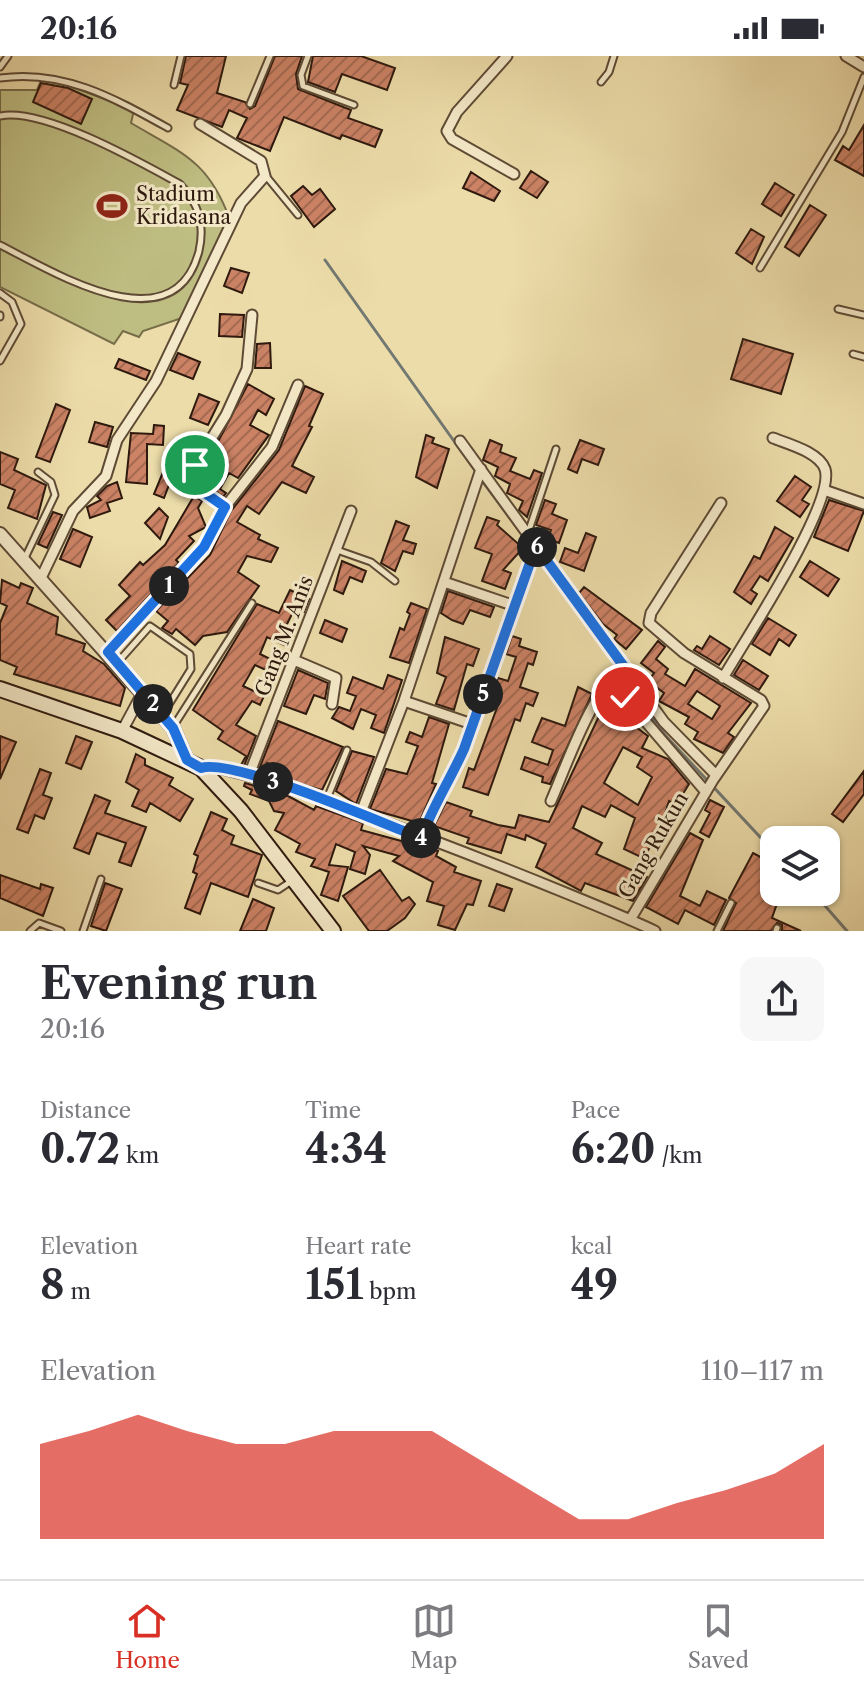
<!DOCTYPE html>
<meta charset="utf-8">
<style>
:root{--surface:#fff;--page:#f7f7f7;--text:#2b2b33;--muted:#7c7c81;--line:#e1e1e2;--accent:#d93025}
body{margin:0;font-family:"Libre Caslon Text",serif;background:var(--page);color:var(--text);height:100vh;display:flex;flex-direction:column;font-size:30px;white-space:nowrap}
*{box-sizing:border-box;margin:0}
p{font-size:26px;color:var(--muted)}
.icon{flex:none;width:44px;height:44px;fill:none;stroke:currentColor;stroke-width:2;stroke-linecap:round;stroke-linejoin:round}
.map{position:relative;height:875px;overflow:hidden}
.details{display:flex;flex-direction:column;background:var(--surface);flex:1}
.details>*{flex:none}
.buttons{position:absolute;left:760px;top:770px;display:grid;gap:16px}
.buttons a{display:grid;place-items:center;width:80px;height:80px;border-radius:16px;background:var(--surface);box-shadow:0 2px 6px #0004;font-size:40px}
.pin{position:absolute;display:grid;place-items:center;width:68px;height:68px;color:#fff;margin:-34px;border:4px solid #fff;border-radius:50%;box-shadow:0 2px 8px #0007}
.km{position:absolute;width:40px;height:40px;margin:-20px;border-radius:50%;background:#222;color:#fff;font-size:22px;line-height:40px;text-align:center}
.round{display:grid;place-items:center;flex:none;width:84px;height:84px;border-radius:16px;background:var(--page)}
.headline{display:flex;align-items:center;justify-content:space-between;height:136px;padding:0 40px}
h1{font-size:44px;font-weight:700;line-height:60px}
.metrics{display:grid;grid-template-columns:repeat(3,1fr);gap:12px;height:136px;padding:8px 40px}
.metrics div{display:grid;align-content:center}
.metrics b{font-size:40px;font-weight:700}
.metrics small{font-size:22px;font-weight:400}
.metrics p{font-size:22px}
.chart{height:224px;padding:16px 40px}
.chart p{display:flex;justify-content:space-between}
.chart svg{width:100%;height:144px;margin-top:8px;fill:var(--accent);opacity:.7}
.status{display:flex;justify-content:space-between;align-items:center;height:56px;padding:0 40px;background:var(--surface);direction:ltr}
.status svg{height:22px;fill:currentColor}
.tab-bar{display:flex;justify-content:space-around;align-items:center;height:112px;border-top:2px solid var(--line);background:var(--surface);font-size:22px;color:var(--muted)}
.tab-bar a{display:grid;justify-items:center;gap:4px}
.tab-bar .current{color:var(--accent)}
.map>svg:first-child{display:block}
</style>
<div class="status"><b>20:16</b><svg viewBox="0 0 49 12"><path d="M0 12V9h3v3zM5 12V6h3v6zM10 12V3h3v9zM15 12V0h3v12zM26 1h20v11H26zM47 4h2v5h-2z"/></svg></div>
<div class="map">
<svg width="864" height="875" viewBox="0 0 864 875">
<defs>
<pattern id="building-hatch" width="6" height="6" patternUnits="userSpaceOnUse" patternTransform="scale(2)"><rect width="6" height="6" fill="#cb8265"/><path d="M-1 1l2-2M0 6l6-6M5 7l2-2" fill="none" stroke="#a56a52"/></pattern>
</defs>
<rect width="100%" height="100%" fill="#ecdca9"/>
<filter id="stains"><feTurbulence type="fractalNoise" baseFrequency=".0025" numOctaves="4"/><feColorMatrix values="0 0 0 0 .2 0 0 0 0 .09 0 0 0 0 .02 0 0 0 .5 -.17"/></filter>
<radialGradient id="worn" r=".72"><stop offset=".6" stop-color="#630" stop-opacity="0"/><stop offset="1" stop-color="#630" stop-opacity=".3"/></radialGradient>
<path fill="#bfbe82" stroke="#766c48" stroke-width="2" d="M43 20 134 54 131 67C182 97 209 105 230 164L182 262 143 275 139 281 123 275 114 288 0 231V34H37Z"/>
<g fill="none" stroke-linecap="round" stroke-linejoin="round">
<path stroke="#727872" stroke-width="3" d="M325 204 476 416
M480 422 533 493
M547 512 665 679 774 796
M813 836 847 875"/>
</g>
<path fill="url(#building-hatch)" stroke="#2e190e" stroke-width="2" fill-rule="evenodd" d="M186 0H226L217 37 245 46 250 53 255 50 275 0H302L296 18 298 33 351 54 348 62 382 74 375 91 342 79 340 83 284 61 270 95 237 82 247 62 229 54 222 71 177 54 188 29 180 27Z
M313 0H361L395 12 387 34 342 18 335 36 308 26Z
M41 27 68 32 92 43 81 68 33 46Z
M864 69V120L835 104 843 90 849 94Z
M531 115 548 126 537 142 520 132Z
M471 116 500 135 494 145 463 132Z
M775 127 794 139 781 160 762 148Z
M303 130 312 139 320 133 335 153 314 171 291 140Z
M810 149 826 159 799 200 785 191Z
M751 173 764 181 752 208 736 197Z
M231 212 249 217 242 237 224 230Z
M220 258 244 259 242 281 219 280Z
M743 283 793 298 781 338 731 323Z
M270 287 271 312H255L257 288Z
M178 297 200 306 193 323 170 314Z
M119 303 150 315 146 324 115 312Z
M248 328 274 343 266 359 258 354 250 369 269 379 238 422 229 417 220 433 226 437 223 441 199 422Z
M305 330 323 338 309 370 312 371 292 410 314 421 306 437 282 426 259 458 247 450 237 466 260 479 258 483 278 492 271 506 247 500 238 516 259 530 227 576 203 580 195 589 176 573 172 578 162 572 168 565 156 555 210 499 231 455 279 394Z
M199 338 219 346 208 369 190 362Z
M56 348 70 354 50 406 36 401Z
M95 366 113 371 107 391 89 386Z
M154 369 164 370 163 389 147 388V428L126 426 131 377 153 378Z
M426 379 434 382 432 387 449 393 437 432 416 421Z
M490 384 502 389 500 396 516 402 510 415 530 423 534 414 542 417 527 461 519 454 523 445 507 437 510 428 495 420 498 411 483 404Z
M580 384 604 393 598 409 582 403 577 417 568 413Z
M175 387 195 395 179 433 169 429 164 442 154 438Z
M0 396 18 403 14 414 46 429 37 463 8 452 15 434 0 428Z
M795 420 811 431 802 444 809 448 800 461 777 445Z
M117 426 122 442 107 447 110 455 90 462 87 451 101 444 97 440 107 430Z
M194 440 202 445 198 452 206 471 189 480 194 485 176 504 179 507 117 575 106 564 130 540 119 529 140 506 143 509 165 489Z
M545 444 556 448 552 458 567 464 559 487 547 483 551 474 536 469Z
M829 444 864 455 848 495 814 481Z
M159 452 168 461 160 483 145 467Z
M53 456 62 459 47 492 38 488Z
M487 461 499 465 497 469 523 492 503 514 511 517 505 533 482 525 492 498 475 492Z
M396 465 409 470 403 484 416 488 413 498 403 495 395 515 381 507Z
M775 471 793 482 768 525 760 520 751 534 757 538 751 548 734 536 754 500 760 503Z
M73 473 92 481 80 511 60 503Z
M586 477 596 481 584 515 560 506 565 492 578 497Z
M342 505 366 515 362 526 350 521 343 538 334 534Z
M810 505 839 523 828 540 800 521Z
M2 524 19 532 21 527 33 532 27 547 58 561 56 578 85 588 83 595 104 608 125 632 120 650 14 618 17 611 0 604V567L7 550 0 547Z
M584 531 642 574 626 593 614 583 617 579 603 568 579 537Z
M290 534 309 543 304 556 295 552 284 574 294 579 288 591 267 581 260 598 282 609 277 619 255 609 243 630 264 640 260 649 252 645 236 669 256 680 244 710 241 709 246 700 218 683 223 675 193 654 257 548 279 557Z
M448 535 494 551 490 561 470 554 463 568 452 564 441 557Z
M411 547 427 553 409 607 390 601 400 572 404 574 410 558 407 556Z
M768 562 796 579 789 590 779 583 770 599 752 588Z
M325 564 347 573 342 586 320 577Z
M512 580 521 583 519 590 537 596 533 609 528 607 520 631 538 637 533 650 526 647 520 665 515 663 488 739 463 731 469 712 474 714 502 638 493 635 498 622 508 625 516 601 506 598Z
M710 580 730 593 719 609 694 594 697 590 702 593Z
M445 581 479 593 473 610 467 608 454 654 436 648 446 621 437 617Z
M658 585 665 591 656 603 668 613 665 618 685 630 695 613 751 647 728 677 734 681 723 697 694 683 698 676 685 668 689 661 659 645 664 637 648 625 654 617 641 607ZM697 635 720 650 712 663 688 648Z
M743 604 768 620 759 634 734 619Z
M298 614 328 627 325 643 314 639 306 658 284 650Z
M388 619 402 624 384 677 371 672 376 659 361 653 353 673 332 662 339 651 350 655 356 640 347 637 353 621 383 633Z
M578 631 592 638 550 728 542 726 543 721 521 713 525 701 548 709 553 694 532 686 536 676 542 662 565 670Z
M608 641 628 657 624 662 648 680 642 692 668 703 689 728 676 749 669 745 658 779 643 802 624 793 635 762 611 749 605 761 582 750 573 772 602 787 596 798 647 821 633 845 585 827 581 835 536 811 546 788 526 779 525 784 507 778 501 797 467 787 469 782 434 770 446 746 472 755 470 760 498 769 515 772 519 759 549 766ZM623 691 642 701 637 711 652 721 638 749 604 727Z
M429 661 449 668 432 727 436 728 419 767 370 753 386 713 407 718 418 690 406 686 410 676 422 681Z
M278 665 343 691 322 734 286 724 289 716 267 707 263 717 258 716Z
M0 680 16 686 0 723Z
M76 680 92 686 81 713 66 707Z
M352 695 374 701 356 748 336 735Z
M136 698 145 703V709L173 722 169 729 193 743 180 765 150 747 146 756 132 750 139 734 126 726Z
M40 713 51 717 43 739 52 742 44 763 35 759 28 777 17 773Z
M864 715V738L843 766 832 758Z
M245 727 288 740 314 754 316 750 363 767 361 774 438 795 436 800 456 811 454 816 481 825 473 849 467 848 455 874 438 869 444 850 427 845 433 826 393 805 399 800 363 790 370 799 365 818 350 813 355 796 336 788 329 809 348 811 338 845 321 839 329 816 311 810 315 803 296 796 300 788 275 774 284 757 274 755 269 745 250 738 252 734 244 730Z
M95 739 110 745 105 757 146 771 131 810 119 806 126 787 97 777 89 798 74 792Z
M710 744 724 751 709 781 700 776 710 757 705 754Z
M211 756 227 763 222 774 234 780 231 788 262 799 248 841 211 827 200 858 185 852 197 818 193 816 198 800 194 798Z
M690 777 703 784 680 840 700 850 707 835 726 844 714 869 685 854 678 868 646 851Z
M753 797 774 808V836H781L772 862 801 875H782V869L777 867 771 875H723L736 847 729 842Z
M380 814 402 845 409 841 415 848 405 862 387 875H369L343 840Z
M0 819 40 833 41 828 53 832 43 860 0 842Z
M105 827 122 833 106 875 91 870Z
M497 828 512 833 504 855 489 850Z
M253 843 274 852 266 875H240Z"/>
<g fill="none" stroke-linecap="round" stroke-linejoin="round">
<g stroke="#5e4a35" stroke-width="9">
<path id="service" d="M308 0 301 19 303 30 354 49
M0 11 8 0
M0 22C63 13 114 42 168 72
M601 26 609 16 614 0
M174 29 181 0
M250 48 270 0
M0 60C43 51 140 106 180 128 199 148 205 168 199 195 174 292 52 215 0 189
M266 120 298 159
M760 212 842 76 864 21
M0 237 12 246 21 268 0 305
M838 253 864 259
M0 259V261
M853 298 864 301
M528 477 556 393
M337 494 371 506 395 525
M24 504 55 439 51 426 38 416
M118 606 150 570 190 598 191 613 163 658
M173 671 252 547
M326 745 347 694
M258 827 278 834 293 824
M30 875 39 867 61 875
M83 875 101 823
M717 875 731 847
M776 875 777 872"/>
</g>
<g stroke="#5e4a35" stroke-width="13">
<path id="minor" d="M507 0 457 56 447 75 452 83 514 118
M846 0 864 11
M460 385 664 666 716 719
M824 434 864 448
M225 451 195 432 191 423 195 409 226 359 247 313 252 259
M41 522 73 455 106 420 117 384 156 325 241 147 265 120 261 105 200 68
M444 526 512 549
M108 596 204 491 225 451 272 391 298 329
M294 604 336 622 332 648
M723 622C743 587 836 447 825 413 819 396 788 388 773 382
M610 624 706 736
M404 645 472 668
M122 675 143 636
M201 712C233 700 603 850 655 875
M249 719 351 455
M551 745C566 711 593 630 625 612
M360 759 404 645 481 413
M421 782C433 750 450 724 464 693L536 490
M630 864 713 724 764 650 761 644 684 597 649 567 651 557 721 447"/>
</g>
<g stroke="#5e4a35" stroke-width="16">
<path id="tertiary" d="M0 478 173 672 187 704"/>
</g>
<g stroke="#2e190e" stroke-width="18">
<path id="secondary" d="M0 633 122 675 201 712 241 755 333 875"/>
</g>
<use href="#service" stroke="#f3e8c7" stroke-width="5"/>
<use href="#minor" stroke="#f3e8c7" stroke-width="9"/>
<use href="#tertiary" stroke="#f3e8c7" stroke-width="12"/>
<use href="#secondary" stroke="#f3e8c7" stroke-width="14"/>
</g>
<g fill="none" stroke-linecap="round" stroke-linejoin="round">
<g stroke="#fff" stroke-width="16">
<path id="route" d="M195 409 192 428 225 451 204 491 108 596 173 672 187 704 201 712C231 701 384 768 421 782 433 750 450 724 464 693L536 490 625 612 610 624 625 641"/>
</g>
<use href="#route" stroke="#1a73e8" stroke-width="10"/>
</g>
<defs>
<g id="stadium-bare" transform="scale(2.4)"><path d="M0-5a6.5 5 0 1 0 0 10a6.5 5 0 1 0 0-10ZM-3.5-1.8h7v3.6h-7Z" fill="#8f2418" stroke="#f3e8c7" stroke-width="2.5" paint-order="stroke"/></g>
</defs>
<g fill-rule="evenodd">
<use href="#stadium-bare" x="112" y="150"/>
</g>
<g text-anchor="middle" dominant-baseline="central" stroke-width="6" stroke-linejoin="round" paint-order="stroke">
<g font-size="20" fill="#2e190e" stroke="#f3e8c7" text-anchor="start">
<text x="136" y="138">Stadium<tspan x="136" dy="23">Kridasana</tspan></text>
</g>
<g font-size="20" fill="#2e190e" stroke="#f3e8c7">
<text transform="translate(284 580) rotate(-69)">Gang M. Anis</text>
<text transform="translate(653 789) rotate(-60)">Gang Rukun</text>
</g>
</g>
<rect width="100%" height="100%" filter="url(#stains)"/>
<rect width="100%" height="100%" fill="url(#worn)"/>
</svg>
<div class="buttons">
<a><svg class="icon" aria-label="layers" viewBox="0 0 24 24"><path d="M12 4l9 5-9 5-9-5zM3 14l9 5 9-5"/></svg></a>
</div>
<div class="pin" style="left:195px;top:409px;background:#1e9e55"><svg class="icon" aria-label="arrive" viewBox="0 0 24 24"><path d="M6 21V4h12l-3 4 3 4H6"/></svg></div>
<div class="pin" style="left:625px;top:641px;background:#d93025"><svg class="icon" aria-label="check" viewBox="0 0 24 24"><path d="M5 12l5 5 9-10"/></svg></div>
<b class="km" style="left:169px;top:530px">1</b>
<b class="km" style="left:153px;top:648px">2</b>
<b class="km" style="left:273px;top:726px">3</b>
<b class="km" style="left:421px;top:782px">4</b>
<b class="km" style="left:483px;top:638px">5</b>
<b class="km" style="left:537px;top:491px">6</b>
</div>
<section class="details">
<div class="headline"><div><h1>Evening run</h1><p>20:16</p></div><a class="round"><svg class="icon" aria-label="share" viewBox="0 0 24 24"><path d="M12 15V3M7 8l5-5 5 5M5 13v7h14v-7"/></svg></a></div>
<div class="metrics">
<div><p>Distance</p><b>0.72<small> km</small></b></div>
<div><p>Time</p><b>4:34</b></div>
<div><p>Pace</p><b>6:20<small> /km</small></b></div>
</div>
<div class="metrics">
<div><p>Elevation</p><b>8<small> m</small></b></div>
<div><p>Heart rate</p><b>151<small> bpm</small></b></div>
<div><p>kcal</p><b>49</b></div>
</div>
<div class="chart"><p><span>Elevation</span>110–117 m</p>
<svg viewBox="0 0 160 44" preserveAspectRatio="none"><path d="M0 44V15L10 11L20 6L30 11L40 15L50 15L60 11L70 11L80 11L90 20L100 29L110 38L120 38L130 33L140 29L150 24L160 15V44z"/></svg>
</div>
</section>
<nav class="tab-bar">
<a class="current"><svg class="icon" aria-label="home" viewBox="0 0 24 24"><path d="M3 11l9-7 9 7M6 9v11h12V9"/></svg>Home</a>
<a><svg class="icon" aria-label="map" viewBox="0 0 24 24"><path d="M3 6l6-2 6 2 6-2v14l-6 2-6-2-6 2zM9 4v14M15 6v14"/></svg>Map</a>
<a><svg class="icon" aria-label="saved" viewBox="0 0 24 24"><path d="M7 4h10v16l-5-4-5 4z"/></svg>Saved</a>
</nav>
